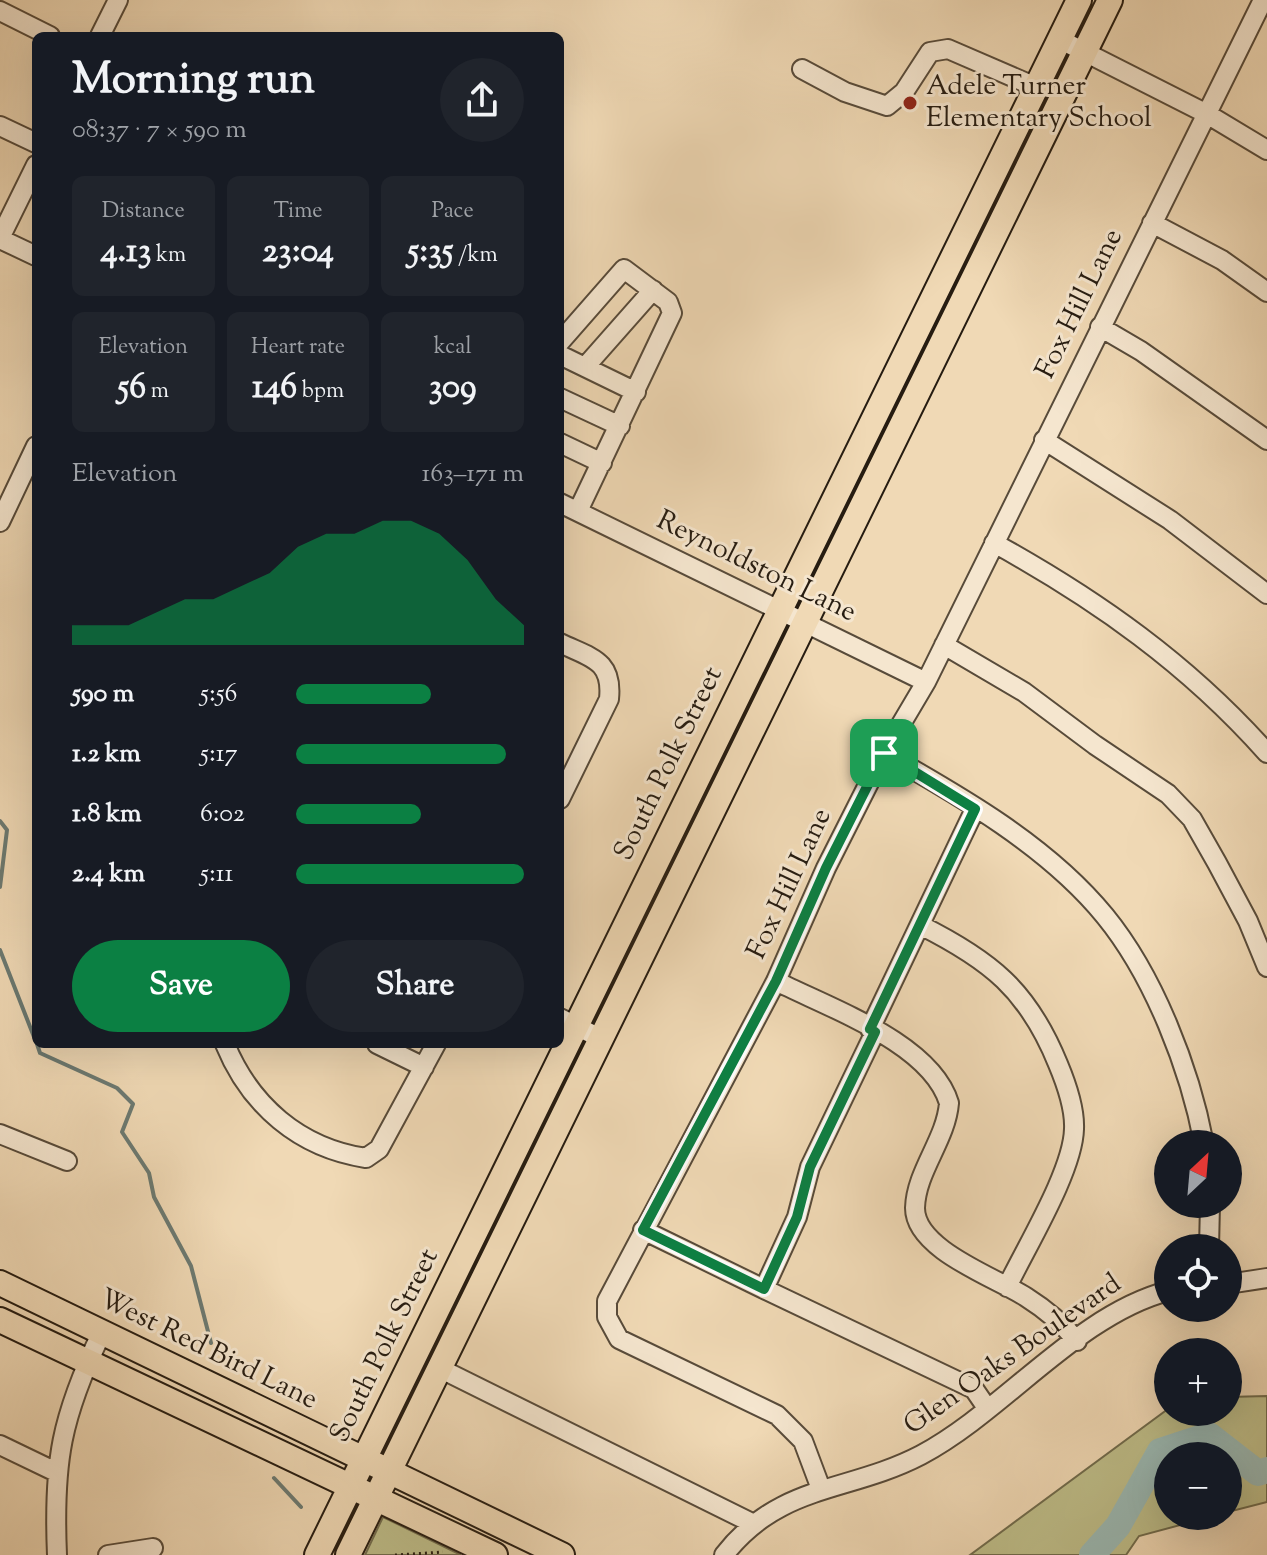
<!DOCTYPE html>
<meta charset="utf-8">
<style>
:root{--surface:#171b24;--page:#20242c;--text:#f1f3f6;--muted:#9ea1a6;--accent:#0b8043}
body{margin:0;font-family:"Sorts Mill Goudy",serif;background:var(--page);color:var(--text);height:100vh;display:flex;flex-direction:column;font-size:30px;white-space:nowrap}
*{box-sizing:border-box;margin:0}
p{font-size:26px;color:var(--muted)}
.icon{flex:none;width:44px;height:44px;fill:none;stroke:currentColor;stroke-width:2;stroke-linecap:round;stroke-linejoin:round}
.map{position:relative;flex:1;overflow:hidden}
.side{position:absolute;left:32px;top:32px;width:532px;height:1016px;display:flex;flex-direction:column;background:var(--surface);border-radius:12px;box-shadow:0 8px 32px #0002}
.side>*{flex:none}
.needle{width:52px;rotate:26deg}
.tools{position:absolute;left:1154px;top:1130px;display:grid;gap:16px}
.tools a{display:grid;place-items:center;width:88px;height:88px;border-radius:50%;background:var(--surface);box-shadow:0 8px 32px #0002;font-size:40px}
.pin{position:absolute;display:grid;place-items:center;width:68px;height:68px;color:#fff;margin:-34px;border-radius:16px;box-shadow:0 4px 12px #0006}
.round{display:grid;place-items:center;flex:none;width:84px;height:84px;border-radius:42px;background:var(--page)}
.summary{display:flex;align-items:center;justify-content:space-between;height:136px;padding:0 40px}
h1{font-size:44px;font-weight:800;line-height:60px}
.metrics{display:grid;grid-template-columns:repeat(3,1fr);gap:12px;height:136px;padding:8px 40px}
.metrics div{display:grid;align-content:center;border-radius:12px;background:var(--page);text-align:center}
.metrics b{font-size:34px;font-weight:800}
.metrics small{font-size:22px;font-weight:400}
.metrics p{font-size:22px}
.chart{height:224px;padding:16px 40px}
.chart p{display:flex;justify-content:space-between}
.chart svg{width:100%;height:144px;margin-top:8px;fill:var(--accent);opacity:.7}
.button{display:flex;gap:16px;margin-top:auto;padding:16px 40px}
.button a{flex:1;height:92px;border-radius:48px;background:var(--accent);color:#fff;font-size:32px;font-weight:800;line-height:92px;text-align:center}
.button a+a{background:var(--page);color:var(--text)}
ul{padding:0 40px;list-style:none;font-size:26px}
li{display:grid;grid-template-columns:128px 96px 1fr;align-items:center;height:60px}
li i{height:20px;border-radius:10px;background:var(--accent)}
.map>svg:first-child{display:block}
</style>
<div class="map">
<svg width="1267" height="1555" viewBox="0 0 1267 1555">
<rect width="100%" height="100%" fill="#f0d9b5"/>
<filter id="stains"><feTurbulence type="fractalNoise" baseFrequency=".0025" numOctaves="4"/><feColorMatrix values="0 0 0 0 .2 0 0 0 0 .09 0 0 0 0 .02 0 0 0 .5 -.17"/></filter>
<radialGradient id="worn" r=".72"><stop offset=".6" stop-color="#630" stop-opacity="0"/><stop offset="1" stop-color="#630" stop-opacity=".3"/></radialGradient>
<path fill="#bebe8a" stroke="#726d4e" stroke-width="2" d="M1267 1396V1502L1228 1512V1456H1168V1516H1214L1139 1536 1126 1555H970L1168 1409V1412H1228V1397Z
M383 1517 461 1555H365Z"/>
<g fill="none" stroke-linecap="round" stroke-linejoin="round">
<path stroke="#6c7a72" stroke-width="4" d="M0 821 7 830 0 887
M0 950 36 1042
M37 1044 40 1053 117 1088 133 1104 122 1132 149 1173 154 1197 191 1266 211 1343
M274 1478 301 1507"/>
<path stroke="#9bb9b3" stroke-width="26" d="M1092 1555 1118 1526 1160 1451 1209 1435 1258 1473 1267 1470"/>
<g stroke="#584b3a" stroke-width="22">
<path id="minor" d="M0 11 50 36
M100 36 118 0
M1059 39 1207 114 1267 150
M802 69 845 92 887 106 904 92 930 52 948 49 1036 87
M0 126 36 143
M1152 223 1222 260 1267 292
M0 238 36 165
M0 239 36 256
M1100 327 1141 351 1267 440
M560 342 624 269 668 302 672 313 578 511
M560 355 636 392
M585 367 653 290
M560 398 620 426
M1044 440 1170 520 1267 594
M560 443 602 463
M560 503 926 682
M0 522 36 446
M994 543C1097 600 1188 664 1267 753
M560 643C591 658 613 660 609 699L560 799
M944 645 1024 692 1095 745 1168 794 1192 819 1217 863 1248 921 1267 967
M884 753C960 796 1048 846 1105 916 1154 976 1190 1069 1204 1144
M920 925C990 960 1028 990 1058 1064 1066 1083 1075 1108 1074 1129 1073 1171 1026 1247 1007 1287
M776 981C829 1008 931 1043 949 1103 946 1140 916 1171 915 1208 915 1250 997 1278 1026 1297 1045 1309 1063 1324 1077 1341
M560 1018 600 1038
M870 1029 975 809
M875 1032 810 1167 797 1217 764 1289 974 1389 987 1408
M225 1044C250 1105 299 1148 366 1158L379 1149 436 1044
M377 1044 424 1067
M0 1134 67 1161
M643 1230 764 1289
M1209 1248 1210 1204
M1228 1284 1267 1278
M441 1369 754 1524
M0 1445 56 1472
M821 1489 803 1441 777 1415 619 1339 607 1317V1301L776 981 826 868 884 753 926 682 1263 0
M57 1555C53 1462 61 1417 102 1332
M108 1555 153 1548
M724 1555C780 1483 848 1493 921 1455 1004 1411 1077 1315 1168 1291"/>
</g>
<g stroke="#261c11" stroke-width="28">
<path id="major" d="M0 1283 562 1555
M0 1320 495 1555
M317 1555 1079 0
M348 1555 1110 0"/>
</g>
<path stroke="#261c11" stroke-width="3" stroke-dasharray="2 4" stroke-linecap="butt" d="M395 1555 443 1552"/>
<use href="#minor" stroke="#f5e6cf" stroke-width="18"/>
<use href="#major" stroke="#f0d9b5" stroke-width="24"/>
</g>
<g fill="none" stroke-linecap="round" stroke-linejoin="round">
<g stroke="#fff" stroke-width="16">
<path id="route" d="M884 753 975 809 870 1029 875 1032 810 1167 797 1217 764 1289 643 1230 776 981 826 868Z"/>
</g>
<use href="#route" stroke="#0b8043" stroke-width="10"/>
</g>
<circle fill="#8f2418" stroke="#f5e6cf" stroke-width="3" cx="910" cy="103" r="8"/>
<g text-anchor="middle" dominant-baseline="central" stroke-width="6" stroke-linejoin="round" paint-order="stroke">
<g font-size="28" fill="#261c11" stroke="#f5e6cf" text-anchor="start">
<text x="926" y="87">Adele Turner<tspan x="926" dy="32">Elementary School</tspan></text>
</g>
<g font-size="28" fill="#261c11" stroke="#f5e6cf">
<text transform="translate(1080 304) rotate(-64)">Fox Hill Lane</text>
<text transform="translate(756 567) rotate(26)">Reynoldston Lane</text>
<text transform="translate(669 764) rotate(-64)">South Polk Street</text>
<text transform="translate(790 884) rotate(-65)">Fox Hill Lane</text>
<text transform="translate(385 1346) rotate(-64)">South Polk Street</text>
<text transform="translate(208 1350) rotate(26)">West Red Bird Lane</text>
<text transform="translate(1013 1355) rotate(-35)">Glen Oaks Boulevard</text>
</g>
</g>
<rect width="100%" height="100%" filter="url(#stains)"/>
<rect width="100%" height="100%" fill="url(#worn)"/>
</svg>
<div class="tools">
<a><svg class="needle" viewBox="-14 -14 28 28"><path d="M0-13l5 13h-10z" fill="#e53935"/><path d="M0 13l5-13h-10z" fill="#9ea1a6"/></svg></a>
<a><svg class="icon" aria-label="locate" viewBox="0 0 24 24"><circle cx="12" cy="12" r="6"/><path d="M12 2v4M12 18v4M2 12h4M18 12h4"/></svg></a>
<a>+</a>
<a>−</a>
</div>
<div class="pin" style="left:884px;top:753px;background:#1e9e55"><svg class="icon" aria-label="arrive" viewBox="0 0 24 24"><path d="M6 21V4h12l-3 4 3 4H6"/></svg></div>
<section class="side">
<div class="summary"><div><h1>Morning run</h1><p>08:37 · 7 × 590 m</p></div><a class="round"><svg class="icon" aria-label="share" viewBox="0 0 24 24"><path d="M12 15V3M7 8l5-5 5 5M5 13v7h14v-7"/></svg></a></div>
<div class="metrics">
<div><p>Distance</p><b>4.13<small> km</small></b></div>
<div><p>Time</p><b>23:04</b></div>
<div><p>Pace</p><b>5:35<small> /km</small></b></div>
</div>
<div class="metrics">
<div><p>Elevation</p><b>56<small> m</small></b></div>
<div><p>Heart rate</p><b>146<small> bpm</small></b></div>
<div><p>kcal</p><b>309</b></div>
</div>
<div class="chart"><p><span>Elevation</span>163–171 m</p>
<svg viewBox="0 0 160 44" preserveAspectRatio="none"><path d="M0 44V38L10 38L20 38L30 34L40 30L50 30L60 26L70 22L80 14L90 10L100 10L110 6L120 6L130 10L140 18L150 30L160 38V44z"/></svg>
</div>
<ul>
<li><b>590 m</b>5:56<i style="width:59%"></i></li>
<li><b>1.2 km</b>5:17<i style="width:92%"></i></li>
<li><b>1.8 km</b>6:02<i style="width:55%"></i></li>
<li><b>2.4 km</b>5:11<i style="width:100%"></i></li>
</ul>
<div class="button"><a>Save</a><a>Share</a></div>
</section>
</div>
